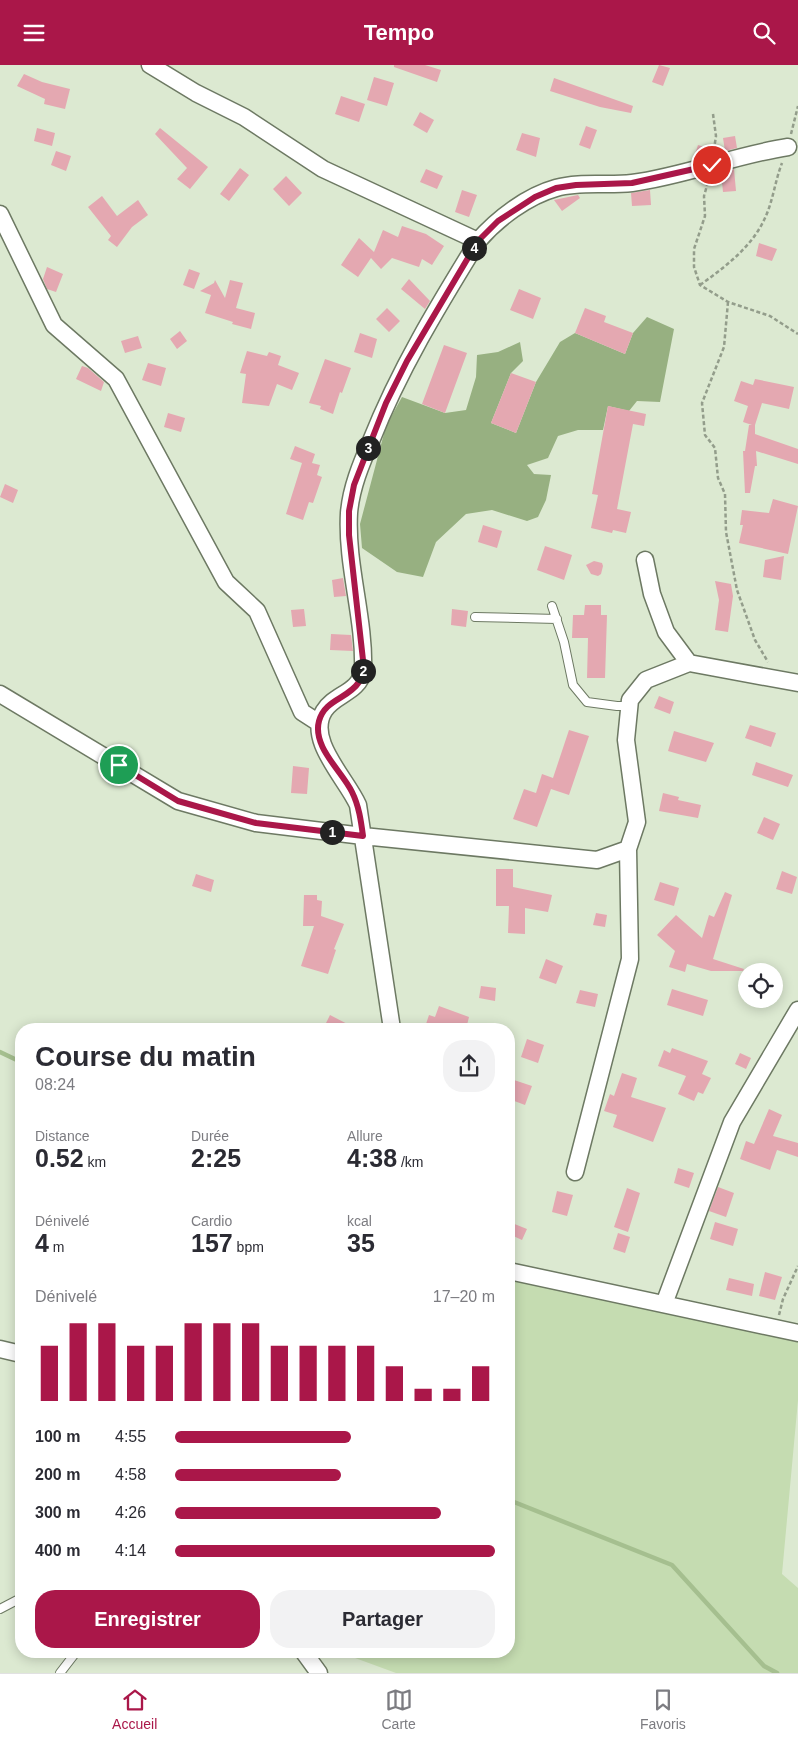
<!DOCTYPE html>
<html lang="fr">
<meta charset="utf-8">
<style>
:root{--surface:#fff;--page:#f2f2f3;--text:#2b2b33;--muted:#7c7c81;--line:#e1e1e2;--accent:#aa1749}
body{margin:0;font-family:Arial,sans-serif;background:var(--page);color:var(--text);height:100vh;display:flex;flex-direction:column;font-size:19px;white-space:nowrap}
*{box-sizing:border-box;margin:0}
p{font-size:16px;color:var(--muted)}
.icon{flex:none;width:28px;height:28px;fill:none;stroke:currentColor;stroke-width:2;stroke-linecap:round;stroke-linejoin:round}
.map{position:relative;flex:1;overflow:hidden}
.panel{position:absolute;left:15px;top:958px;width:500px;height:635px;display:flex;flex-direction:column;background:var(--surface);border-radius:20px;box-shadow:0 2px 12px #0003}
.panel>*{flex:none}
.controls{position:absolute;left:738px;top:898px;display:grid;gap:10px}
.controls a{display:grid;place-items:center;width:45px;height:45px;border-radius:50%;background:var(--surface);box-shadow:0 2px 12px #0003;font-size:25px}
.pin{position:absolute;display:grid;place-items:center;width:42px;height:42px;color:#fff;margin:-21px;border:2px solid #fff;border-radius:50%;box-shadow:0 1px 5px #0007}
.km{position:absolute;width:25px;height:25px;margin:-12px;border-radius:50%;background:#222;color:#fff;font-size:14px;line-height:25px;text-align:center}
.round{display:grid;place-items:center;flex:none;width:52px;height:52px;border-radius:20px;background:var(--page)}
.head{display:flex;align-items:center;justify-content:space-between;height:85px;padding:0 20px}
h1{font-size:28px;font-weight:700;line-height:38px}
.figures{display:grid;grid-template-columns:repeat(3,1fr);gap:8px;height:85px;padding:5px 20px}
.figures div{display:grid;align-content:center}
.figures b{font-size:25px;font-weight:700}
.figures small{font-size:14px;font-weight:400}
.figures p{font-size:14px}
.chart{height:140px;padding:10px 20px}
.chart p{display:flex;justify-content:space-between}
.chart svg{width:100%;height:90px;margin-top:5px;stroke:var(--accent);stroke-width:6}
.action{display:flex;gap:10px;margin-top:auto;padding:10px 20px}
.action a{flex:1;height:58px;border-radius:20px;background:var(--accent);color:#fff;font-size:20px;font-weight:700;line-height:58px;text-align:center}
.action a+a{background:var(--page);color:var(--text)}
ul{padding:0 20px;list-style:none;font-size:16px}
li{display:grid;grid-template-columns:80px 60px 1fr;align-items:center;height:38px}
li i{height:12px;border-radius:6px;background:var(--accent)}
header{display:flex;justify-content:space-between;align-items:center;height:65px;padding:0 20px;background:var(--accent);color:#fff;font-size:22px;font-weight:700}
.tab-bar{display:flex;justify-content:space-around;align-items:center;height:70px;border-top:1px solid var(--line);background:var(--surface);font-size:14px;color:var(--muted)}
.tab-bar a{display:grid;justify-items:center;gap:2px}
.tab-bar .active{color:var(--accent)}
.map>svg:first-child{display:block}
</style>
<header><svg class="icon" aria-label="menu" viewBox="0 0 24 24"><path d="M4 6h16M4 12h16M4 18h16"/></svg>Tempo<svg class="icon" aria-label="search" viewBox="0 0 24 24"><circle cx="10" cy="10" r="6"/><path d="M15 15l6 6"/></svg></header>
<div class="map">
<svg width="798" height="1608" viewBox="0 0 798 1608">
<rect width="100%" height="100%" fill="#dce9d1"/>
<path fill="#c5dcb1" d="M509 1206 798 1268V1335L782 1509 798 1523V1608H396L336 1586H509Z"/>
<path fill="#97b081" d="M647 252 674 264 660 337 637 336 629 346 608 341 603 365H578L558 371 548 393 527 400 534 409 551 410 546 435 538 452 527 456 492 445 466 449 436 477 423 512 397 507 362 483 360 459 386 361 402 332 445 348 466 345 476 312 477 290 498 287 520 277 523 296 511 308 491 358 516 368 536 317 560 277 575 268 625 289 633 268Z"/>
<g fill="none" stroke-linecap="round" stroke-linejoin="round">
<path stroke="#a5bf8f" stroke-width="4.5" d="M0 987 21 997
M509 1435 672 1500 764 1601 777 1608"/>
</g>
<path fill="#e4a8b1" d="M394 0H425L441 5 437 17 394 2Z
M659 0 670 3 663 21 652 17Z
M24 9 42 17 70 24 65 44 44 39 45 34 17 21Z
M374 12 394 18 387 41 367 35Z
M554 13 633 41 631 48 600 42 550 26Z
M341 31 365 39 359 57 335 49Z
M420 47 434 55 427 68 413 60Z
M586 61 597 65 590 84 579 80Z
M37 63 55 68 52 81 34 76Z
M160 63 208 102 190 124 177 114 187 103 155 69Z
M522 68 540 73 536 92 516 85Z
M735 71 737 83 725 86 723 73Z
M698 80 720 87 693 95Z
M56 86 71 91 66 106 51 100Z
M240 103 249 110 229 136 220 129Z
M426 104 443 111 437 124 420 117Z
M734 104 736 126 723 127 721 108Z
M286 111 302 128 289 141 273 124Z
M462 125 477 130 469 152 455 147Z
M650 125 651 140 632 141 631 128Z
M578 130 580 133 562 146 554 135Z
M102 131 117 151 138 135 148 150 132 162 117 182 108 175 111 171 88 142Z
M402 161 426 169 444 181 432 200 422 194 419 202 392 193 381 204 371 193 358 212 341 200 359 173 374 187 383 165 398 172Z
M759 178 777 184 772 196 756 191Z
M47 202 63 209 56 227 47 224 43 214Z
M189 204 200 208 194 224 183 220Z
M409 214 430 236 425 244 401 224Z
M215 215 225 233 230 215 243 218 236 243 255 248 251 264 232 259 233 257 205 248 211 230 200 226 214 218Z
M519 224 541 233 533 254 510 245Z
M387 243 400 256 389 267 376 254Z
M585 243 606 251 604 257 633 268 625 289 575 268Z
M180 266 187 276 177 284 170 274Z
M360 268 377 274 372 293 354 287Z
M138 271 142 283 125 288 121 276Z
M444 280 467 288 445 348 422 339Z
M247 286 267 291 269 287 281 291 278 300 299 308 292 325 277 319 269 341 242 338 246 309 240 308Z
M325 294 351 303 342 328 340 327 333 349 320 344 321 341 309 338Z
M148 298 166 303 161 321 142 315Z
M82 301 88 303 104 317 101 326 76 314Z
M511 308 536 317 516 368 491 358Z
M755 314 794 322 789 344 762 338 755 360V369L798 384V399L756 386 757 401H755L750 428H745L743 386H745L749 360H752L743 357 748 341 734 336 741 316 753 320Z
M608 341 646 349 644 361 633 359 617 444 631 447 626 468 613 465 612 468 591 463 598 430 592 429Z
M168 348 185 353 181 367 164 362Z
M295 381 315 389 312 398 320 400 317 410 322 412 313 438 309 437 303 455 286 449 302 398 290 394Z
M5 419 18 425 13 438 0 432Z
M773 434 798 441 788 489 739 478 743 460H740L742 445 769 448Z
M483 460 502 466 497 483 478 477Z
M545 481 572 490 564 515 537 505Z
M784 491 781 515 763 512 765 495Z
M594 496 602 498 603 501 601 509 598 511 591 509 586 500Z
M343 513 346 531 334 532 332 515Z
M715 516 731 519 733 531 728 567 715 565 719 535Z
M585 540H601V550H607L605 613H587L588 573H572L573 550H584Z
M304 544 306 561 293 562 291 545Z
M452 544 468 546 466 562 451 560Z
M331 569 351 570 353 586 330 585Z
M659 631 674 637 670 649 654 643Z
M750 660 776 668 771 682 745 673Z
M569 665 589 671 569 730 551 724 537 762 513 754 524 724 536 728 542 709 553 713Z
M674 666 714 678 706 697 668 686Z
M756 697 793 710 788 722 752 710Z
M293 701 309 703 307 729 291 728Z
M663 728 679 732 678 735 701 740 698 753 659 746Z
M764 752 780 759 773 775 757 768Z
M496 804H513V822L552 830 548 847 525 843V869L508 868 509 841H496Z
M782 806 797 812 792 829 776 824Z
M196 809 214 815 211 827 192 821Z
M660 817 679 823 674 841 654 835Z
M725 827 732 830 713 894 744 904 743 906H711L687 899 685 907 669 902 675 886 657 870 676 850 702 873 709 850 714 852Z
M304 830H317V835L322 836 321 851 344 859 334 884 336 885 328 909 301 901 314 861H303Z
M596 848 607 850 605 862 593 860Z
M546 894 563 901 556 919 539 913Z
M481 921 496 923 495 936 479 933Z
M672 924 708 935 703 951 667 940Z
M580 925 598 929 595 942 576 938Z
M439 941 469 952 466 964H431L425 962 429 950 435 952Z
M330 950 357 964H323Z
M527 974 544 980 538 998 521 992Z
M672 983 708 996 702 1009 711 1013 703 1029 698 1027 694 1036 678 1029 686 1011 658 1001 664 985 670 988Z
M740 988 751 993 746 1004 735 999Z
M622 1008 637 1013 631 1032 666 1043 653 1077 613 1062 617 1050 604 1046 610 1029 614 1031Z
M514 1015 532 1021 525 1040 509 1034Z
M769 1044 782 1050 773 1071 798 1078V1092L777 1085 770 1105 740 1094 746 1076 754 1079Z
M678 1103 694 1108 689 1123 674 1118Z
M718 1122 734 1128 726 1152 709 1146Z
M627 1123 640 1128 628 1167 614 1162Z
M557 1126 573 1130 567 1151 552 1147Z
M715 1157 738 1164 733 1181 710 1174Z
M512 1158 527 1164 522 1175 509 1169Z
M618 1168 630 1172 625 1188 613 1184Z
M765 1207 782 1212 775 1235 759 1231Z
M729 1213 754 1219 752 1231 726 1225Z"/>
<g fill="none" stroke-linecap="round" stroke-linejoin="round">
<g stroke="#6d7963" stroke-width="10">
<path id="lane" d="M552 541 564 577 573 620 587 637 617 641H629
M475 552 557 554
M0 1544 21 1533
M60 1608 77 1586"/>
</g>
<g stroke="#6d7963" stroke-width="19">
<path id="street" d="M150 0 196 28 244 52 323 104 478 176C497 154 527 131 556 123 580 116 607 121 632 118 685 111 735 90 788 82
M0 149 54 260 116 314 226 517 257 546 302 647 319 658
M645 495 652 529 666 567 689 598
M0 629 178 736 256 758 363 771 597 795 628 784 637 757 626 675 630 635 646 615 689 598 798 618
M392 964 358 740C346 713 306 675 324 646 334 629 359 628 363 606 365 553 346 501 349 448 351 423 361 399 371 376 399 305 438 241 478 176
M575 1107 630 894 628 784
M509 1206 798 1268
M664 1239 732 1057 798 945
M0 1284 21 1289
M303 1586 319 1608"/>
</g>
<path stroke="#939d8b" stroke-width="2.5" stroke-dasharray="4 2.5" stroke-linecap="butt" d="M713 49 716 71 714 84
M791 69 798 41
M708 117 704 131 705 151 694 184V202L700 220 728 237 770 251 798 269
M700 220C725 202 752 182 765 153 773 136 775 116 782 98
M728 237 724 282 702 338 705 370 715 383 718 413 725 429 726 467 737 525 755 575 768 597
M779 1250 783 1234 798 1201"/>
<use href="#lane" stroke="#fff" stroke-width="8"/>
<use href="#street" stroke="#fff" stroke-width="16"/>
</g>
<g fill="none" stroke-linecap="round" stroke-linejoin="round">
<g stroke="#fff" stroke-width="10">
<path id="route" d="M119 700 178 736 256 758 363 771C361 756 359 741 352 727 342 706 312 682 319 656 325 634 348 634 359 617 364 611 363 602 363 595L349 470V446L354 420 386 338 407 296 478 176 498 156 535 132 556 123 576 120 632 118 712 100"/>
</g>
<use href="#route" stroke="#aa1749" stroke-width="6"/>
</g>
</svg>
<div class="controls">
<a><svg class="icon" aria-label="locate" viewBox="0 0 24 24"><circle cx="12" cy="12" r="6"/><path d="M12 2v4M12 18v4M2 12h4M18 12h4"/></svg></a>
</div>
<div class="pin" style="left:119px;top:700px;background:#1e9e55"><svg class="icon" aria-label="arrive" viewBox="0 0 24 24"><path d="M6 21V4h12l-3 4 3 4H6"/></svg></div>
<div class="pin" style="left:712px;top:100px;background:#d93025"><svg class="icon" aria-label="check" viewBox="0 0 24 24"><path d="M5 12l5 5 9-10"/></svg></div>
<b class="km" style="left:332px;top:767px">1</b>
<b class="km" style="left:363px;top:606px">2</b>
<b class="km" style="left:368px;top:383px">3</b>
<b class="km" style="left:474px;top:183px">4</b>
<section class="panel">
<div class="head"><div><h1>Course du matin</h1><p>08:24</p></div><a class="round"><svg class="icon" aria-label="share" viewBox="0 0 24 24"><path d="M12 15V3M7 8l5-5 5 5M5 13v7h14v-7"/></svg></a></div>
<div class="figures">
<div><p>Distance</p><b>0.52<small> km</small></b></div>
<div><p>Durée</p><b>2:25</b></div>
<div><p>Allure</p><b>4:38<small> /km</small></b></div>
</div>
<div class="figures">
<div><p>Dénivelé</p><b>4<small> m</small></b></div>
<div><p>Cardio</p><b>157<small> bpm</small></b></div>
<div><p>kcal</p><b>35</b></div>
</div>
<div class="chart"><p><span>Dénivelé</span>17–20 m</p>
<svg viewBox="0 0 160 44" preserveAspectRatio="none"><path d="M5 44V17M15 44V6M25 44V6M35 44V17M45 44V17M55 44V6M65 44V6M75 44V6M85 44V17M95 44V17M105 44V17M115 44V17M125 44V27M135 44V38M145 44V38M155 44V27"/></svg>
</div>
<ul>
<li><b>100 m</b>4:55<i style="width:55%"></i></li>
<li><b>200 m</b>4:58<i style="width:52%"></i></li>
<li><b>300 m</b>4:26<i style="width:83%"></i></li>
<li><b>400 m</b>4:14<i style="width:100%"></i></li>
</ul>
<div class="action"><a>Enregistrer</a><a>Partager</a></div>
</section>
</div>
<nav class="tab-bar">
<a class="active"><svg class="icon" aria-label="home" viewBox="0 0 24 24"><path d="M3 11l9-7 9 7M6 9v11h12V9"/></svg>Accueil</a>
<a><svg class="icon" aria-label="map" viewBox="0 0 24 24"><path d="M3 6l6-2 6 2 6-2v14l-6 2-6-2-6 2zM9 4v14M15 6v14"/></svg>Carte</a>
<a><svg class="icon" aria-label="saved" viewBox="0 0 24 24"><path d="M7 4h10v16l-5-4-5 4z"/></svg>Favoris</a>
</nav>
